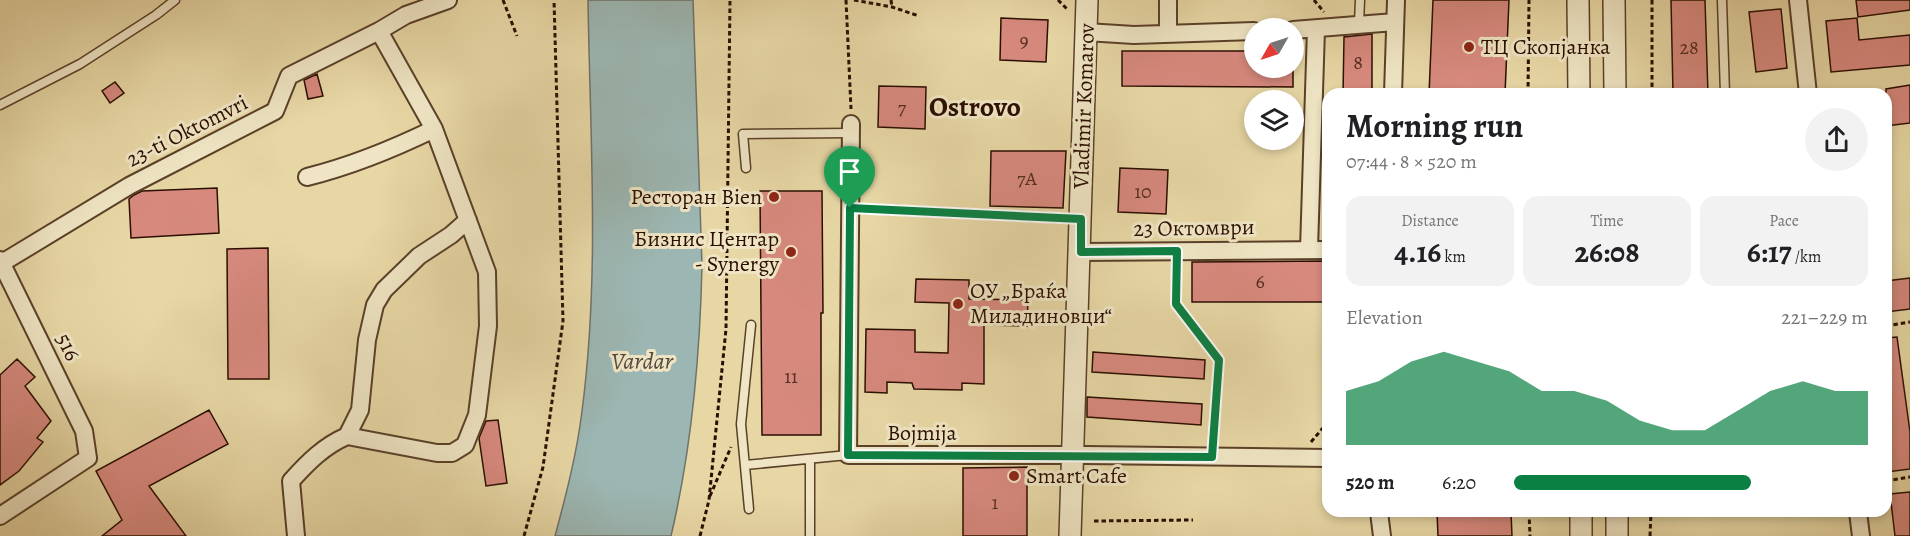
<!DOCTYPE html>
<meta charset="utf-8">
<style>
:root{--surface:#fff;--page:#f2f2f2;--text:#202124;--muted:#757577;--accent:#0b8043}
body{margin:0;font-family:Alegreya,serif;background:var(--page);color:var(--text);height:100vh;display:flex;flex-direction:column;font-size:22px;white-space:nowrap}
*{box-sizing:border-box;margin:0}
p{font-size:20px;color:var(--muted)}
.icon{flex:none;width:33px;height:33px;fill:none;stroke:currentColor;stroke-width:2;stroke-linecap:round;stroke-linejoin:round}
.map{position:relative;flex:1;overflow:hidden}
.sheet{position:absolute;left:1322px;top:88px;width:570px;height:429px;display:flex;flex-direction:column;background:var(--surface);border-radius:18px;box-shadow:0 3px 9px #0003}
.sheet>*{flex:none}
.needle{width:39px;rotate:231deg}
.buttons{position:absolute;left:1244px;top:18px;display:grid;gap:12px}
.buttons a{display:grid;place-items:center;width:60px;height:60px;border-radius:50%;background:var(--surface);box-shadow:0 3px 9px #0003;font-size:30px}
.pin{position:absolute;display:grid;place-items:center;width:51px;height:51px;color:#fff;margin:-62px -26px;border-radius:50% 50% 50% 0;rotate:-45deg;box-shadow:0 0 6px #0007}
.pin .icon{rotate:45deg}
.round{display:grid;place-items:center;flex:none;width:63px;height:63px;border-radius:32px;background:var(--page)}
.summary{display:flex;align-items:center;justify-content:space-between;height:102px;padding:0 24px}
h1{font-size:33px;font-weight:700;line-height:45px}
.stats{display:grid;grid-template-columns:repeat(3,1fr);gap:9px;height:102px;padding:6px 24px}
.stats div{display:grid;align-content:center;border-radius:15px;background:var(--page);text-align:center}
.stats b{font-size:30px;font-weight:700}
.stats small{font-size:16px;font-weight:400}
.stats p{font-size:16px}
.chart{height:168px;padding:12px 24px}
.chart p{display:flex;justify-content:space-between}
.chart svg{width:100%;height:108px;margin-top:6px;fill:var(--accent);opacity:.7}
ul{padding:0 24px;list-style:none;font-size:20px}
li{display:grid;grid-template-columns:96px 72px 1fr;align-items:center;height:45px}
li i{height:15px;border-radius:8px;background:var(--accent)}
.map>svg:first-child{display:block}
</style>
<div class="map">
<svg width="1910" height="536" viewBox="0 0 1910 536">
<rect width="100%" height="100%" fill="#e7d7a5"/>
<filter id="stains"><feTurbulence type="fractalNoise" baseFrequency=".00333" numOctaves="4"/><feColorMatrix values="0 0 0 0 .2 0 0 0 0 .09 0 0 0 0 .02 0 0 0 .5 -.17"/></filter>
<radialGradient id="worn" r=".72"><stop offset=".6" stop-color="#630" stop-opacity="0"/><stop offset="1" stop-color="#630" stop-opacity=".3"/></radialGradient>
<path fill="#9cb7b3" stroke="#6f736b" stroke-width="1.5" d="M588 0H693L702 265C700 357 692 447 671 536H555C566 495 577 453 582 411 600 275 590 137 588 0Z"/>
<path fill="#d7897e" stroke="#2b0e00" stroke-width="1.5" d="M1433 0H1509L1505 94H1429Z
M1671 0H1705L1708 94H1673Z
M1856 0H1910V10L1858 17Z
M1781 9 1787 68 1756 72 1749 12Z
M1001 18 1048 20 1046 62 1000 60Z
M1857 18 1859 40 1910 35V65L1831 72 1826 21Z
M1372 34V94H1343L1344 37Z
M1122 51H1254V68H1293V87L1122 86Z
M317 74 323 96 308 99 304 80Z
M115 82 124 93 110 103 102 91Z
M1910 85V123L1886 126V89Z
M879 86 926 87 925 129 878 127Z
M991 151H1066L1063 208 990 206Z
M1120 168 1168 170 1166 214 1118 212Z
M217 188 219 233 131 238 129 199 134 195 142 191Z
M760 191H822L823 313H821V435H762Z
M268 248 269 379H228L227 249Z
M1328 261V302H1192V262Z
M1910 278V309L1886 312V281Z
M916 279 969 280V299L1028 300 1027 326 984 325V384L962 383V390L914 389 912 383 887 382V393L865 392 866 329 915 330V352L948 353 949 303 915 302Z
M1897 337 1910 432V469L1887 472 1886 338Z
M1093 352 1205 360 1204 379 1092 372Z
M17 359 35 377 25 386 51 421 37 438 43 442 19 471 0 485V375Z
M1087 397 1202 404 1201 425 1087 417Z
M209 410 228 444 149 486 186 536H102L122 520 96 471Z
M498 420 507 483 486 486 479 438 486 421Z
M1027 467V536H963V468Z
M1910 492V536H1895L1890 494Z
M1437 512H1511L1512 536H1438Z"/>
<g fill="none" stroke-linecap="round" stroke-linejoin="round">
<g stroke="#5a4029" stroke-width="11">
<path id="service" d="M1722 0 1725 94
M1359 23 1360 0
M0 105 80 64 156 15 175 0
M746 168 743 134 851 133
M850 208 1080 219
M745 465 848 455
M749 509 741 424 751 325
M810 536V460"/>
</g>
<g stroke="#5a4029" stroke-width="20">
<path id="minor" d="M1798 0 1808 94
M1293 30 1395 22
M1086 32 1134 35 1254 31
M1168 33V0
M1393 94 1396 0
M851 124 848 455H1086L1328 458
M307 177C351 166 393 149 434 129
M1309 249 1316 29
M1081 252 1328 250
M0 260 84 431 88 458 0 516
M2 263 129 186 275 111 289 76 379 31 406 15 448 0
M347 436 437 453H452L465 445 477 415 488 326 487 272 434 129 379 31
M347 436 360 410 367 340 375 305 384 290 419 256 451 235 468 220
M1379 512 1382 536
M1858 512 1861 536
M296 536 291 481C308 462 324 446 347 436"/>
</g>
<g stroke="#5a4029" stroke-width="24">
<path id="tertiary" d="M1578 0 1579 94
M1614 0 1615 94
M1070 536 1087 0
M1581 536V512
M1617 536V512"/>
</g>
<path stroke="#2b0e00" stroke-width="3" stroke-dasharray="4.5 3" stroke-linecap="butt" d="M503 0 517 36
M846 0 851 109
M854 0 892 7 919 16
M891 0 892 7
M1058 0 1067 9
M1314 0 1324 12
M1652 0V94
M1528 94 1529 0
M1177 267 1176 304 1219 360 1213 443
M1886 326 1910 322
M1311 442 1328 422
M1886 481 1910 477
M710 496 731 447
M1529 512 1530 536
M1094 521 1193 520
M524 536 543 467 563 321 554 0
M700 536 709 500 726 329 730 0
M1650 536 1651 512"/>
<use href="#service" stroke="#efe5c4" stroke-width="8"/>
<use href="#minor" stroke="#efe5c4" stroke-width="16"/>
<use href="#tertiary" stroke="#efe5c4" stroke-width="21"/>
</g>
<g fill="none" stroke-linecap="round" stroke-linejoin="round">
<g stroke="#fff" stroke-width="12">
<path id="route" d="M850 208 1081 219V252L1177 251 1176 304 1219 360 1212 457 848 455Z"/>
</g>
<use href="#route" stroke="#0b8043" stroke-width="8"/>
</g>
<g fill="#8f2418" stroke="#efe5c4" stroke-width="2">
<circle cx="1469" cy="47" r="6"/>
<circle cx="774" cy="197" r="6"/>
<circle cx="791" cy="252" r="6"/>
<circle cx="958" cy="304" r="6"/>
<circle cx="1014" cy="476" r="6"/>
</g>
<g text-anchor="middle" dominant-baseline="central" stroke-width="6" stroke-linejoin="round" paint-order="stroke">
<g font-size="20" fill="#562d20">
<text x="1024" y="40">9</text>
<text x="1689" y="47">28</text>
<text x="1358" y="62">8</text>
<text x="902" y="107">7</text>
<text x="1027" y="178">7А</text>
<text x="1143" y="191">10</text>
<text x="1260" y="281">6</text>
<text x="791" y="376">11</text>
<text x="995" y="502">1</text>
</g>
<g font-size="22" fill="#2b0e00" stroke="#efe5c4" text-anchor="start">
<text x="1481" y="47">ТЦ Скопјанка</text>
<text x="762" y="197" text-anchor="end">Ресторан Bien</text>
<text x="779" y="239" text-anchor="end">Бизнис Центар<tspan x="779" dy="25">- Synergy</tspan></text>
<text x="970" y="291">ОУ „Браќа<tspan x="970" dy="25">Миладиновци“</tspan></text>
<text x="1026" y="476">Smart Cafe</text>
</g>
<g font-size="22" fill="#2b0e00" stroke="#efe5c4">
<text transform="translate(1084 106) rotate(-88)">Vladimir Komarov</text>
<text transform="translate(187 131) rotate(-27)">23-ti Oktomvri</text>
<text transform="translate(1194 228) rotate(-1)">23 Октомври</text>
<text transform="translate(68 347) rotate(64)">516</text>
<text x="922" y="433">Bojmija</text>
</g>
<g font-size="24" font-style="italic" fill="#53493f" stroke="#efe5c4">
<text x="642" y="361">Vardar</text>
</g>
<g font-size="28" font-weight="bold" fill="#2b0e00" stroke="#efe5c4">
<text x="975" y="107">Ostrovo</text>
</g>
</g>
<rect width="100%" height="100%" filter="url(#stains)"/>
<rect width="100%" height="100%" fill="url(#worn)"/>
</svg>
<div class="buttons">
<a><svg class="needle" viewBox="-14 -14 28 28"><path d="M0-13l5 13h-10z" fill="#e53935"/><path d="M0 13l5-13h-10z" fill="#757577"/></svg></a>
<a><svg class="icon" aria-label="layers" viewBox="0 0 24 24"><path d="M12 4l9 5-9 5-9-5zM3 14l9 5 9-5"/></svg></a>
</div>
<div class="pin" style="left:850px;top:208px;background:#1e9e55"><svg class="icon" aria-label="arrive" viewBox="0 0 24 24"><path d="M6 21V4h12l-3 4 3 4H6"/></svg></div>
<section class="sheet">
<div class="summary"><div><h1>Morning run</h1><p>07:44 · 8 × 520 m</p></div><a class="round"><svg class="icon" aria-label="share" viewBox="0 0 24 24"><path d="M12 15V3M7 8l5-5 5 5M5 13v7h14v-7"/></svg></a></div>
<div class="stats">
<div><p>Distance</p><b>4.16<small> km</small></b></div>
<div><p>Time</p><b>26:08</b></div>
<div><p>Pace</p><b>6:17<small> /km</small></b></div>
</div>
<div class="chart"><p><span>Elevation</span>221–229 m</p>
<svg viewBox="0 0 160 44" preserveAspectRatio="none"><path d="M0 44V22L10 18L20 10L30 6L40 10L50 14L60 22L70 22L80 26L90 34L100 38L110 38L120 30L130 22L140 18L150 22L160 22V44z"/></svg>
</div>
<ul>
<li><b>520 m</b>6:20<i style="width:67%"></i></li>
</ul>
</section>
</div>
